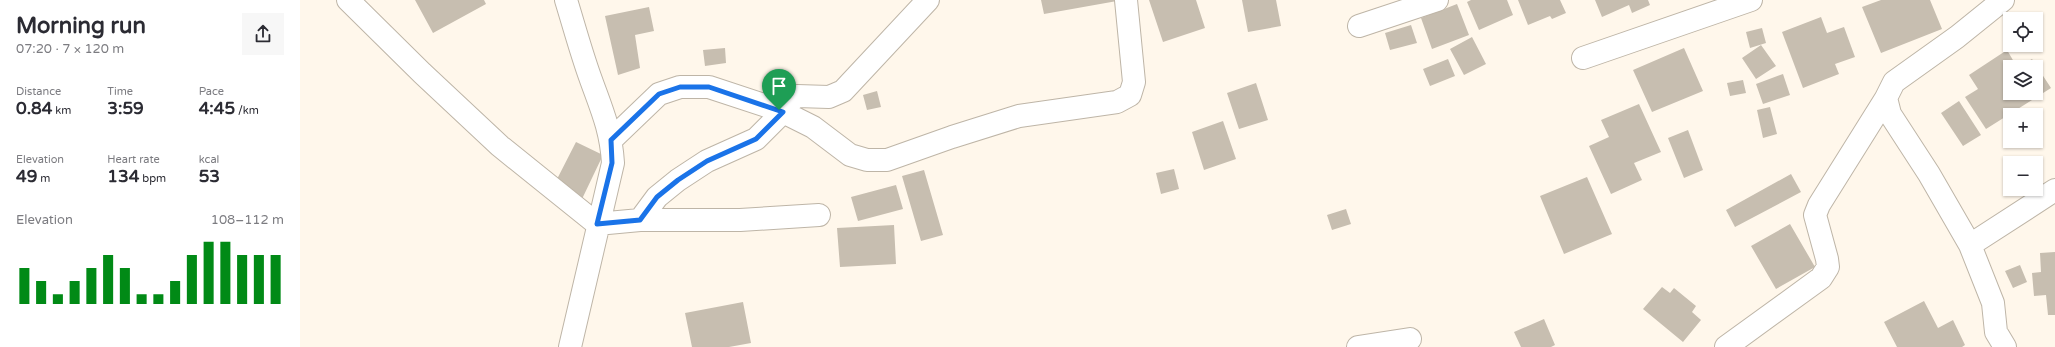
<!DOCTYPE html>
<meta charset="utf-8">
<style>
:root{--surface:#fff;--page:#f7f7f7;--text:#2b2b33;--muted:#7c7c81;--accent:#018a16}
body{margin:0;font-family:"Varela Round",sans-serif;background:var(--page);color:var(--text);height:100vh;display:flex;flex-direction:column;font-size:15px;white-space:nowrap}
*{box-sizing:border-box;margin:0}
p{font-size:13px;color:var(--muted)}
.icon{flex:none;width:22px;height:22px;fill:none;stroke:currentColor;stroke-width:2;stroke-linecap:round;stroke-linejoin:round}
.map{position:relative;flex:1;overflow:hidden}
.sheet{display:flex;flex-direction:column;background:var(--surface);width:300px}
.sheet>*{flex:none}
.tools{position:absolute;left:1703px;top:12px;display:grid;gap:8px}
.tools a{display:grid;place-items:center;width:40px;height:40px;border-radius:0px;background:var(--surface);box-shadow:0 1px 3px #0004;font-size:20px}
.pin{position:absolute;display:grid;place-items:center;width:34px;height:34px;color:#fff;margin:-41px -17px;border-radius:50% 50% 50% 0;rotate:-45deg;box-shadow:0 0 4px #0007}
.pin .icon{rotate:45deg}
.round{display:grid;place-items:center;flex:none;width:42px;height:42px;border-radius:0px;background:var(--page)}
.summary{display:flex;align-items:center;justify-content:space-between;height:68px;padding:0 16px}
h1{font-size:22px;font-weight:800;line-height:30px}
.metrics{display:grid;grid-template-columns:repeat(3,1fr);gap:6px;height:68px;padding:4px 16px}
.metrics div{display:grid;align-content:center}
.metrics b{font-size:17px;font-weight:800}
.metrics small{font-size:11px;font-weight:400}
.metrics p{font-size:11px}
.chart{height:112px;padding:8px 16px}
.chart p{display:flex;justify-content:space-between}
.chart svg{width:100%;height:72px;margin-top:4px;stroke:var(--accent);stroke-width:6}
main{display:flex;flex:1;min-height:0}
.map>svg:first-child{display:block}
</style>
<main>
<section class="sheet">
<div class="summary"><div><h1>Morning run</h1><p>07:20 · 7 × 120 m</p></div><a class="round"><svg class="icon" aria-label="share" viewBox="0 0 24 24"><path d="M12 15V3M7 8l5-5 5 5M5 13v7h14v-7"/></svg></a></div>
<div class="metrics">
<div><p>Distance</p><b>0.84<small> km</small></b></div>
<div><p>Time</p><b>3:59</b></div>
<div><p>Pace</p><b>4:45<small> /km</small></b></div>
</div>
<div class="metrics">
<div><p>Elevation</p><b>49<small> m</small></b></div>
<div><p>Heart rate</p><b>134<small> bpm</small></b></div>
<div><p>kcal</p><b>53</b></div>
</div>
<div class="chart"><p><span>Elevation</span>108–112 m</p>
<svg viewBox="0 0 160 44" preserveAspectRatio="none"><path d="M5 44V22M15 44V30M25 44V38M35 44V30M45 44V22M55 44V14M65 44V22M75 44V38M85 44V38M95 44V30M105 44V14M115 44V6M125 44V6M135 44V14M145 44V14M155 44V14"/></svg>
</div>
</section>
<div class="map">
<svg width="1755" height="347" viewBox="0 0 1755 347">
<rect width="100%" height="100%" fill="#fff7eb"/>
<path fill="#c7beb0" d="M115 0H184L186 4 133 33Z
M741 0H816L817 1 744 14Z
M849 0H896L905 28 863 42Z
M942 0H976L981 26 948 32Z
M1171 0H1207L1213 15 1179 30 1167 2Z
M1218 0H1260L1266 13 1252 19 1250 16 1228 25Z
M1295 0H1348L1350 5 1332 13 1329 5 1302 17Z
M1581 0H1630L1642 29 1581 53 1562 7Z
M1157 4 1169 35 1132 49 1121 18Z
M349 7 354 31 335 35 340 68 318 75 305 16Z
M1521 17 1527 33 1544 27 1555 57 1535 64 1539 74 1503 88 1482 32Z
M1111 25 1117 43 1090 50 1085 33Z
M1462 28 1466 43 1450 48 1446 32Z
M1172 37 1186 64 1164 75 1150 49Z
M1461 45 1476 66 1456 79 1442 58Z
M425 48 426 63 405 66 403 50Z
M1384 48 1403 91 1352 112 1333 70Z
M1707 50 1717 67H1710V93H1736V67H1718L1732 59 1751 88 1686 129 1665 97 1678 89 1669 75Z
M1148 59 1155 76 1130 86 1123 69Z
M1483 74 1490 95 1463 104 1456 84Z
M1443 80 1446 93 1430 96 1427 83Z
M956 83 968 120 939 129 927 93Z
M577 91 581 107 567 110 563 95Z
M1659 101 1681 135 1663 146 1641 113Z
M1339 104 1361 152 1334 163 1342 180 1311 194 1289 146 1309 137 1301 120Z
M1470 107 1477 134 1463 138 1457 110Z
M923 121 936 159 904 170 892 132Z
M1388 130 1403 170 1384 178 1368 138Z
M276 142 303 155 282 199 254 185Z
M874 169 879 189 861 194 856 173Z
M624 170 643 235 621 241 602 176Z
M1491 174 1501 192 1435 227 1426 210Z
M1287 177 1312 234 1264 254 1240 196Z
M596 185 603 209 558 221 551 197Z
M1046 209 1051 224 1032 230 1027 215Z
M1490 224 1515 267 1476 289 1451 246Z
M594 225 596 264 540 267 537 228Z
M1755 252V315H1748L1746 295 1734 296 1732 273 1741 272 1740 253Z
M1720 265 1727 282 1713 288 1705 271Z
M1362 287 1370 293 1374 288 1396 306 1392 312 1401 320 1383 342 1343 309Z
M1624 301 1638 328 1653 320 1665 345 1662 347H1597L1584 322Z
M443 302 451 343 429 347H392L385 313Z
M1244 319 1255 345 1251 347H1221L1214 332Z"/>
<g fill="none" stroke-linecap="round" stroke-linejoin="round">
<g stroke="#beb5a7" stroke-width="24">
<path id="minor" d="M48 0 122 73 200 146 297 224 340 220H440L519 215
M266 0C274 26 281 52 290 77 301 108 311 129 313 163L270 347
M1703 0 1657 37 1594 82 1586 98 1590 114 1629 174 1670 245 1693 303 1696 332 1705 347
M1059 26 1137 0
M1283 58 1451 0
M479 110 497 96 529 97 543 91 628 0
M311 140 359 94 380 87H409L479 110 513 127 550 155 567 160H587L652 137 719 116 817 102 830 95 834 82 826 0
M340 220 357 197 378 180 407 161 456 139 483 112
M1670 245 1755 190
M1058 347 1110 339
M1426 347 1521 278 1528 267 1527 259 1515 215 1519 205 1586 98"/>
</g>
<use href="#minor" stroke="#fff" stroke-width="22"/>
</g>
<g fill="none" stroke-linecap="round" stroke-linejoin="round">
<g stroke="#fff" stroke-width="8">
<path id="route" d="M380 87H409L483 112 456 139 407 161 378 180 357 197 340 220 297 224 312 163 311 140 359 94Z"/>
</g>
<use href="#route" stroke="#1a73e8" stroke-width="5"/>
</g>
</svg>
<div class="tools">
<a><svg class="icon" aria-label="locate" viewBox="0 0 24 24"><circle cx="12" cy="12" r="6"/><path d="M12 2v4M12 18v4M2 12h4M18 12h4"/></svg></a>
<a><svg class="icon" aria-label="layers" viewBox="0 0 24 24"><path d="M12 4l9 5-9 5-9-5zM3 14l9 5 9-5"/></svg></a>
<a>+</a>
<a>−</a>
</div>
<div class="pin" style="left:479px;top:110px;background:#1e9e55"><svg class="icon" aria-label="arrive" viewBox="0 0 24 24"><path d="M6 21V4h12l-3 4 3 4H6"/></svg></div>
</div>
</main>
